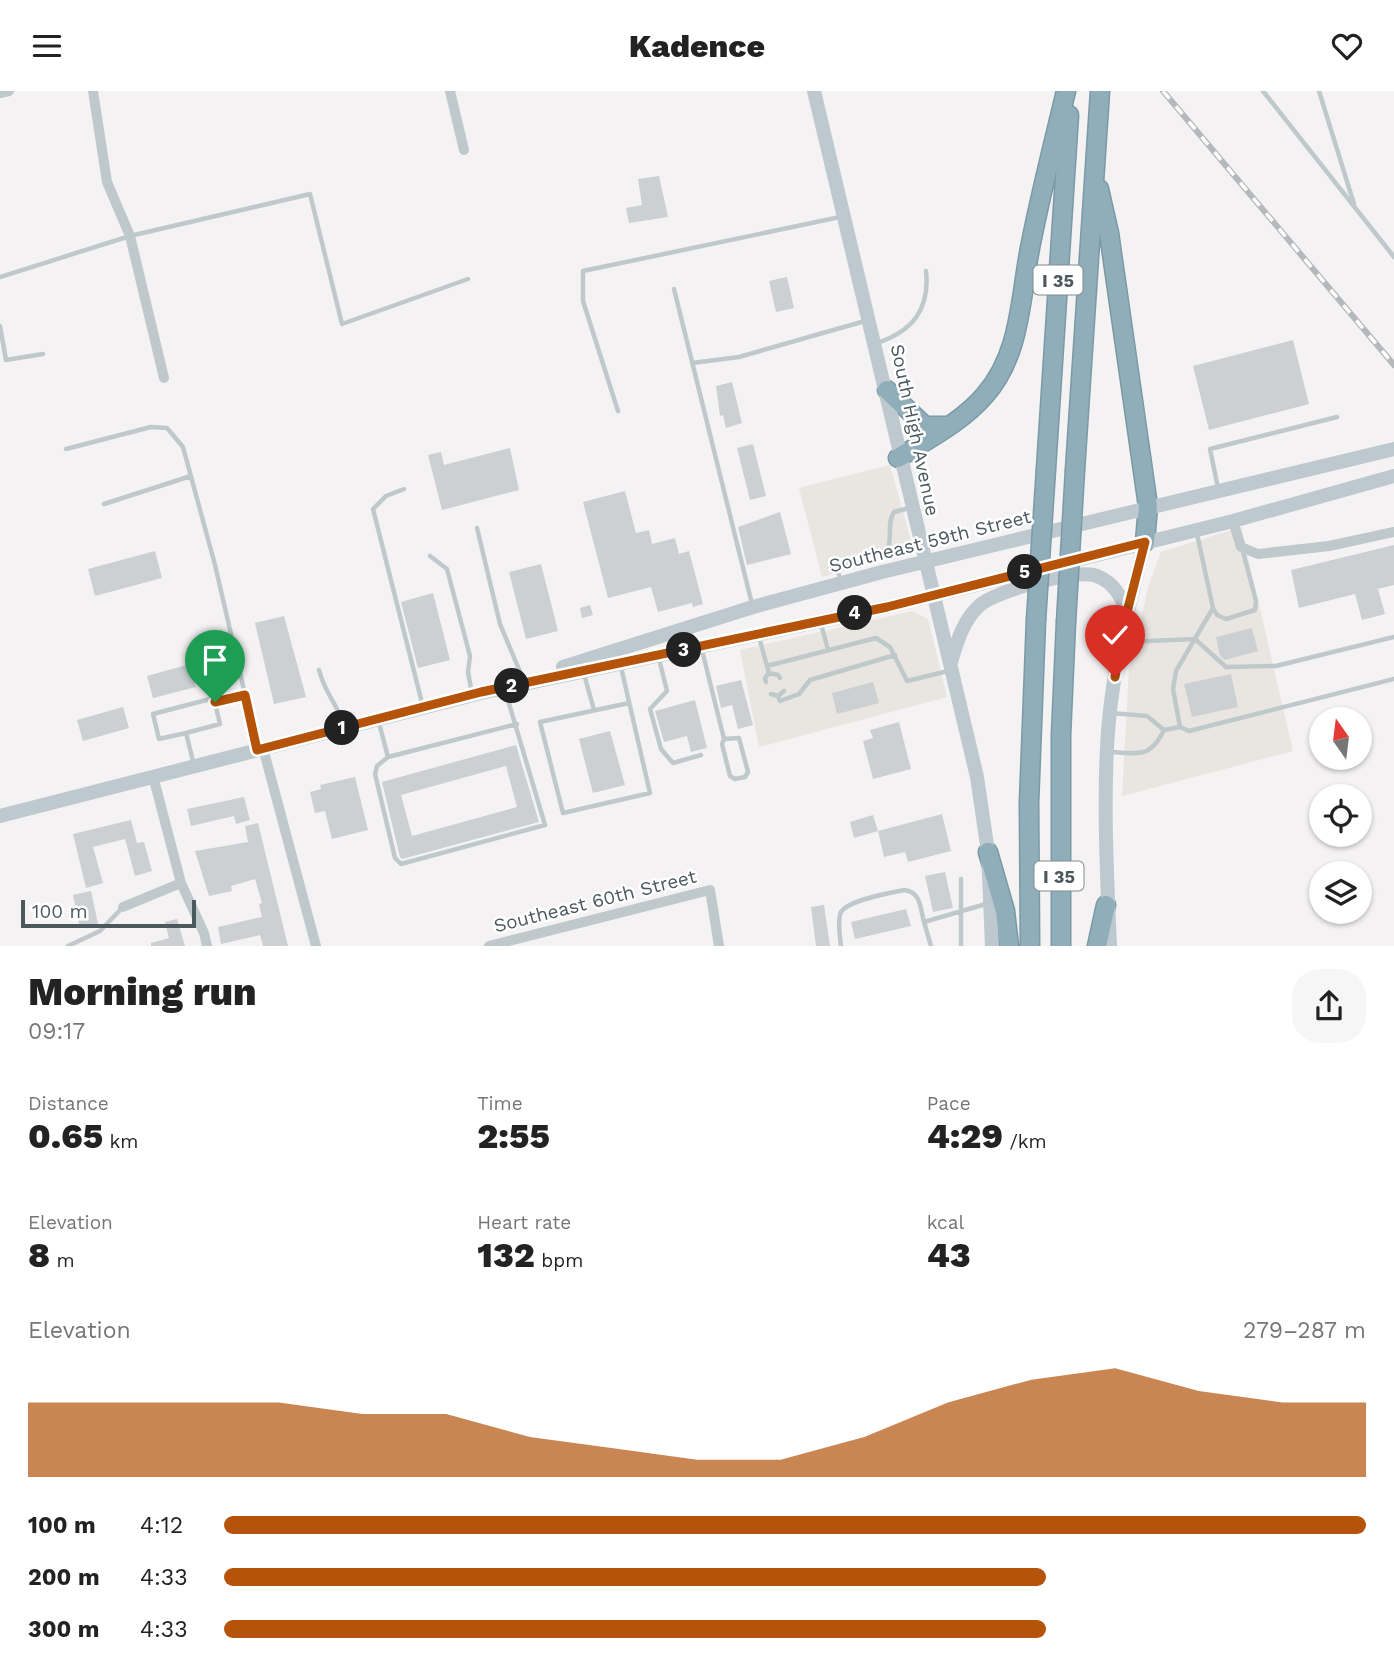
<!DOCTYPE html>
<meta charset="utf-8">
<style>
:root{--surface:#fff;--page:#f6f6f6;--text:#222;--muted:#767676;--accent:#b45309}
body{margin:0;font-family:"Work Sans",sans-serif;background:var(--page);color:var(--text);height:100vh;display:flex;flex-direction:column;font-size:26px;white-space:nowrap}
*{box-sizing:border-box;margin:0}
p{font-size:23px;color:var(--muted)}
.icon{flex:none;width:38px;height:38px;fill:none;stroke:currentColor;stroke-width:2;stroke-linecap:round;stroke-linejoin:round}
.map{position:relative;height:855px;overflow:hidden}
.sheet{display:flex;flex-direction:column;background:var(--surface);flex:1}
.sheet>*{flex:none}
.needle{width:46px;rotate:346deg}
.controls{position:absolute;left:1309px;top:616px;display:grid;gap:14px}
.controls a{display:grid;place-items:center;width:63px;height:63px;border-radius:50%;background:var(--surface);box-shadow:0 2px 5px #0004;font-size:35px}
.scale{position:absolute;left:21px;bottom:18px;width:175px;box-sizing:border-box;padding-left:7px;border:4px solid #4b595d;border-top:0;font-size:19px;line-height:24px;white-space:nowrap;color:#4b595d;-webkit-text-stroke:5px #fff;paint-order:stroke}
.pin{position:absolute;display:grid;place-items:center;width:60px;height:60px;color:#fff;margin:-72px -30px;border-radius:50% 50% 50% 0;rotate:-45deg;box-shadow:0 0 7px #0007}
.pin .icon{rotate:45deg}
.km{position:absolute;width:35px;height:35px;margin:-18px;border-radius:50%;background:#222;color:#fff;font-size:19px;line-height:35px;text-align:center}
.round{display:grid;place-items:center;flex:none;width:74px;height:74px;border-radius:28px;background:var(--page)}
.overview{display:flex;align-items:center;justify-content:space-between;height:119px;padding:0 28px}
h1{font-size:38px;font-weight:800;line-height:52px}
.figures{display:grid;grid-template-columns:repeat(3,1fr);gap:10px;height:119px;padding:7px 28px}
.figures div{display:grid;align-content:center}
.figures b{font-size:35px;font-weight:800}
.figures small{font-size:19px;font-weight:400}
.figures p{font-size:19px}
.chart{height:196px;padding:14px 28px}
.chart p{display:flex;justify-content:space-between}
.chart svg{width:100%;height:126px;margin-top:7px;fill:var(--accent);opacity:.7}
ul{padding:0 28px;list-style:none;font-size:23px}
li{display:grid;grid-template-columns:112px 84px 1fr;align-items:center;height:52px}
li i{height:18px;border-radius:9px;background:var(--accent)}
header{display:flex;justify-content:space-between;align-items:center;height:91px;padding:0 28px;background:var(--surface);font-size:32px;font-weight:800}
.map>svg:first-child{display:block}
</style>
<header><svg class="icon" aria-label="menu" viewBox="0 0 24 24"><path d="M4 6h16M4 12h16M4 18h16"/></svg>Kadence<svg class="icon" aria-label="heart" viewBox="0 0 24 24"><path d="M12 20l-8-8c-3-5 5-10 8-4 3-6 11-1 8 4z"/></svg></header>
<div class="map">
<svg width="1394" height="855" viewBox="0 0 1394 855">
<rect width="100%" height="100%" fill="#f4f2f2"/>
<path fill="#e9e5e0" d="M890 374 914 461 822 486 799 397Z
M1241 436 1293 660 1122 705 1129 579 1149 493 1161 461Z
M912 520 928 528 947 606 759 656 740 559Z"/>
<path fill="#ccd0d2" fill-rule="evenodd" d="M659 85 668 126 629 132 626 117 642 114 638 88Z
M787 186 794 217 776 221 769 190Z
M1293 249 1309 313 1209 339 1193 275Z
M732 291 742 332 726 337 723 324 720 325 716 295Z
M753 353 766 405 750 409 737 357Z
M510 357 519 399 442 419 428 364 441 361 444 374Z
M625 400 636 442 649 439 652 453 675 447 679 463 689 460 703 513 693 516 692 512 658 521 651 496 608 507 583 411Z
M780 421 791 463 747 474 738 436Z
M1394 454V494L1378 498 1385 523 1362 529 1355 503 1299 517 1291 479Z
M155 460 162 487 95 505 88 478Z
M541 473 558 540 526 548 509 481Z
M433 502 450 569 418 577 401 511Z
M590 514 593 524 582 527 580 517Z
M284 525 306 606 274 613 255 532Z
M1252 537 1258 560 1225 569 1220 565 1216 546Z
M190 573 196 596 153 607 147 585Z
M1231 583 1238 616 1192 626 1184 593Z
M741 589 753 634 738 638 732 614 721 617 716 595Z
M873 591 879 612 837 623 832 602Z
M695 609 707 657 691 661 687 645 664 651 655 620Z
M123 616 129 637 83 650 77 629Z
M899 631 911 678 873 688 863 650 873 647 870 639Z
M610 640 625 694 593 702 579 648Z
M516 654 539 731 402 768 400 766 382 691ZM506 675 517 716 412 745 401 704Z
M355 686 368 739 332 748 325 720 315 722 310 701 321 698 320 694Z
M244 706 250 729 236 733 234 725 191 735 187 718Z
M942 723 951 760 908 771 905 761 884 766 878 740Z
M873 724 878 740 854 747 850 731Z
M131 729 137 752 144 751 152 780 135 785 125 748 93 756 103 792 86 797 73 743Z
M258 732 288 855H263L260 844 221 853 218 836 262 826 259 813 262 812 255 788 231 795 232 800 209 805 195 760 248 751 245 735Z
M945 781 953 817 933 821 925 785Z
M91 800 98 833 80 837 73 804Z
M824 814 830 855H816L811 816Z
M906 818 911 835 855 848 851 831Z
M177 828 185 855H151V852L169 847 165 831Z"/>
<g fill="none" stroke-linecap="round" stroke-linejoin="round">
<g stroke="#7b9aa6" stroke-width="21">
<path id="highway" d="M1099 98 1109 142 1148 415 1145 451
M887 299 925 335H946
M898 367C928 348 962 331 985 304 1022 262 1020 204 1031 152 1041 101 1054 51 1066 0
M1046 378 1069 24
M1075 379 1100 0
M988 761 1005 820 1009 855
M1030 855 1029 712 1036 529
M1061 855V644L1066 531
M1097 855 1106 814"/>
</g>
<path stroke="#bfc9cc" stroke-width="4.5" d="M1263 0 1394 166
M1319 0 1354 113
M0 186 130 145 310 103 342 233 468 188
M674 198 752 513
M0 235 6 269 43 263
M877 252C913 240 930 218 926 180
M692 272 739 266 865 230
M618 320 583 210V180L840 126
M66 358 151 336 167 337 183 356 215 474 257 655
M1218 397 1210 358 1337 326
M404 398 386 405 373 418 423 616
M104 413 191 385
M477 437 500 533 523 588
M1197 443 1213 517 1176 580 1173 598 1180 636 1189 640 1394 588
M430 465 447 478 470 565 468 581 472 603
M841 491 837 477 888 458C892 445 887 431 894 421L909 417
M1213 517 1217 524 1226 528 1255 519 1256 510 1242 457
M821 533 828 559
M759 546 767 575 876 547 890 556 907 590 948 580
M1126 551 1195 548 1226 576 1276 575 1394 546
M233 553 202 561 215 612 244 604
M702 559 724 648 722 653 730 685 735 688 745 686 748 681 739 647 724 648
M659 568 667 600 650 618 661 658 673 672 701 664
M621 576 650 702 563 722 540 631 629 612
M319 579C325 603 337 612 345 636
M769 582 778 584 780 587
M584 583 594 619
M766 591 765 587 769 582 767 575
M771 603 778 605 784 600
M778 605 780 610 799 603 810 589 895 564
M379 632 388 666 377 675 375 683 395 767 401 773 545 734 505 599
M1164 639 1180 636
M186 642 159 648 153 623 214 607
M1110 661C1139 662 1150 668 1164 639L1147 625 1111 622
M388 666 517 633
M194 674 186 642 220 633 215 612
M961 788V855
M924 831 931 855
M68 855 100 840 122 817
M841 855C840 845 837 830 841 821 848 809 890 802 904 799 921 801 920 816 924 831L986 813"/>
<path stroke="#bfc9cc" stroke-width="10" d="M93 0 107 91 130 145 164 287
M450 0 464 59
M0 2 9 0
M1233 430 1241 456 1258 463 1329 455 1394 441
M263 657 316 855
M153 685 181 792 204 842 207 855
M123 816 181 792
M489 855 710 799 719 855"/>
<path stroke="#bdc9ce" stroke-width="14" d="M814 0 977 686 988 761 992 855
M951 571C957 551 963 529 980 514 996 500 1077 477 1097 485 1114 492 1121 505 1127 521
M563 576 753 516 882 481 1394 358
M0 725 481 602 887 516 1233 430 1394 385
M1110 855C1107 783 1103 712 1108 640 1113 576 1129 513 1145 451"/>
<use href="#highway" stroke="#8faeba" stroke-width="18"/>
<g stroke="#b5b9bb" stroke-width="6">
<path id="rail" d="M1163 0 1394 274"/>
</g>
<use href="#rail" stroke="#fff" stroke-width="3.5" stroke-dasharray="10" stroke-linecap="butt"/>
<g stroke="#7b9aa6" stroke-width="21" stroke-linecap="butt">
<path id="highway-bridge" d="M1036 529 1046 378
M1066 531 1075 379"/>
</g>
<use href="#highway-bridge" stroke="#8faeba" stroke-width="18"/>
</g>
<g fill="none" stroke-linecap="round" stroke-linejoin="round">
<g stroke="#fff" stroke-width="14">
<path id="route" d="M215 611 245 604 257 659 481 601 887 516 1145 451 1127 521 1115 586"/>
</g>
<use href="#route" stroke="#b45309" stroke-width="9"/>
</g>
<g text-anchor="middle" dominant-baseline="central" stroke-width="5" stroke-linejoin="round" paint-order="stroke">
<g fill="#fff" stroke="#818b8e" stroke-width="2">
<rect x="1033.5" y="174.5" width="49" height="29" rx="5"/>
<rect x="1034.5" y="770.5" width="49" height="29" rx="5"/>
</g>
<g font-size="18" font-weight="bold" fill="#4b595d">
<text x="1058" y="189">I 35</text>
<text x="1059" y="785">I 35</text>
</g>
<g font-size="19" fill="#4b595d" stroke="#fff">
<text transform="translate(915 339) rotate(78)">South High Avenue</text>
<text transform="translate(930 450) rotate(-14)">Southeast 59th Street</text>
<text transform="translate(595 810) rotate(-14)">Southeast 60th Street</text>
</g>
</g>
</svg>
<div class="controls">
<a><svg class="needle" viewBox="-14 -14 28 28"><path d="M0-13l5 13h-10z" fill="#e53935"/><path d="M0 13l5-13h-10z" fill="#767676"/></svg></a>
<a><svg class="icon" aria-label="locate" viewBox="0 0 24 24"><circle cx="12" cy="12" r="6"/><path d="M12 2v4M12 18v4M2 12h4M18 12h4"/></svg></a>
<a><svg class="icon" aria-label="layers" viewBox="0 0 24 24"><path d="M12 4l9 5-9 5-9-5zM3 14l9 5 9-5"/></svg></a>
</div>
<div class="scale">100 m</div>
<div class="pin" style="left:215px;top:611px;background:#1e9e55"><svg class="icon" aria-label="arrive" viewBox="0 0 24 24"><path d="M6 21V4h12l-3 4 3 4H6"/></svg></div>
<div class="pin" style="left:1115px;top:586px;background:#d93025"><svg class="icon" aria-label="check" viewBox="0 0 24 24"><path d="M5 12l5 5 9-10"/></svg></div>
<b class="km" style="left:342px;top:637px">1</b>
<b class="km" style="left:512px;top:595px">2</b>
<b class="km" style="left:684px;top:559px">3</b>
<b class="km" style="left:855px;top:522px">4</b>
<b class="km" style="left:1025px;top:481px">5</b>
</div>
<section class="sheet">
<div class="overview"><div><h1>Morning run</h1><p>09:17</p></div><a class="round"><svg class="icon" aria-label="share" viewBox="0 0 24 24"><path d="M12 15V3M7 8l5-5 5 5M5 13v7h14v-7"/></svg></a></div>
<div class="figures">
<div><p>Distance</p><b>0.65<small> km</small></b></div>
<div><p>Time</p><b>2:55</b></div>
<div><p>Pace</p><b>4:29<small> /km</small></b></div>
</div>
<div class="figures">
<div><p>Elevation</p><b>8<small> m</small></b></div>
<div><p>Heart rate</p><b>132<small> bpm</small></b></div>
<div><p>kcal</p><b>43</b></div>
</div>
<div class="chart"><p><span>Elevation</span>279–287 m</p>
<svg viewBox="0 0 160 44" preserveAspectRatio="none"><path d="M0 44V18L10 18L20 18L30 18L40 22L50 22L60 30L70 34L80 38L90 38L100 30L110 18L120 10L130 6L140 14L150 18L160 18V44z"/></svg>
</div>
<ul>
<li><b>100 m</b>4:12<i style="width:100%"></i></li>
<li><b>200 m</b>4:33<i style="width:72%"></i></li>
<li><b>300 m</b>4:33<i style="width:72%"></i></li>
</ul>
</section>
